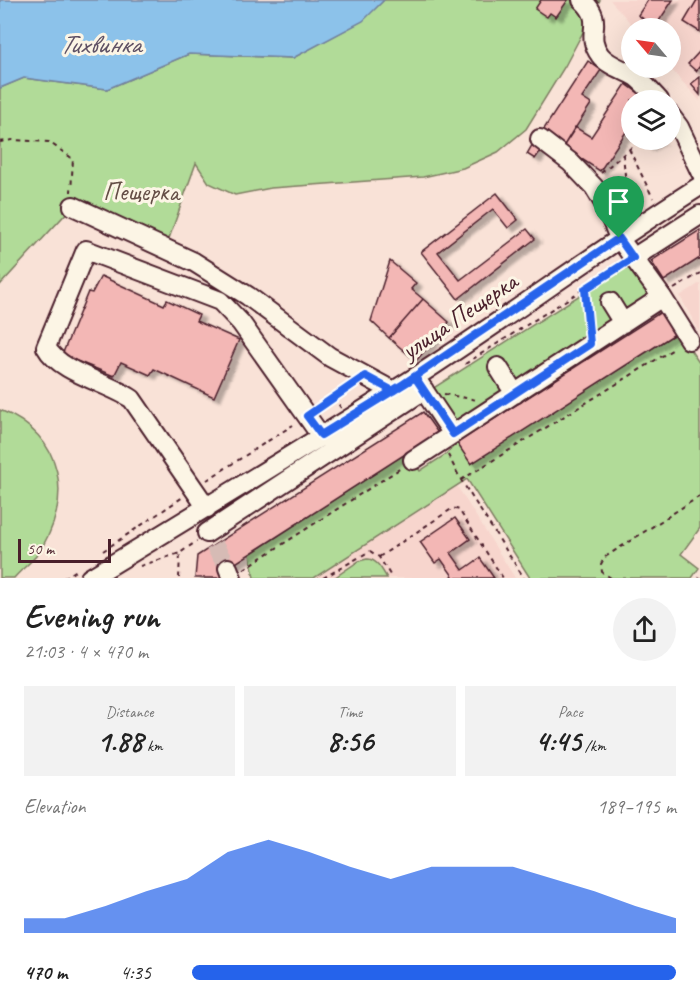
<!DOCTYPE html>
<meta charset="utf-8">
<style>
:root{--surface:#fff;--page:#f2f2f2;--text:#222;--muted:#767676;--accent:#2563eb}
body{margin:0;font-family:Caveat,sans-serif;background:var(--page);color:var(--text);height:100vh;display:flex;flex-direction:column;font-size:22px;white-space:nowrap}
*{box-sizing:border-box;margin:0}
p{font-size:20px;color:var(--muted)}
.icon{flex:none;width:33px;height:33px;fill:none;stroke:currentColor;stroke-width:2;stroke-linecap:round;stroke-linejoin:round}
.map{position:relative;height:578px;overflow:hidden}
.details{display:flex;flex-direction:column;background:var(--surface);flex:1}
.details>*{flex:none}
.needle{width:39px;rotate:299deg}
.buttons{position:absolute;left:621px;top:18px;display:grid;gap:12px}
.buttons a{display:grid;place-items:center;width:60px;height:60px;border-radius:50%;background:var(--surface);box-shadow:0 6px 24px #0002;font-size:30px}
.scale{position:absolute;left:18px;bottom:15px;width:93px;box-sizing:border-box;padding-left:6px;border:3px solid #4a1f2b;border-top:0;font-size:16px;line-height:21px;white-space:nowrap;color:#4a1f2b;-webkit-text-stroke:4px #fcf5e5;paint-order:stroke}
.pin{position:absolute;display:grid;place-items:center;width:51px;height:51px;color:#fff;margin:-62px -26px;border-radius:50% 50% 50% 0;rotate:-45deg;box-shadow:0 0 6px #0007}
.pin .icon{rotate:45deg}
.round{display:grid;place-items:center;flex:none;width:63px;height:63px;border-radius:32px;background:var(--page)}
.head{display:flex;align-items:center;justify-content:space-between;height:102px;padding:0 24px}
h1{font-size:33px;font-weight:700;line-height:45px}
.figures{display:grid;grid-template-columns:repeat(3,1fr);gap:9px;height:102px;padding:6px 24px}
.figures div{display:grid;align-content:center;border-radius:0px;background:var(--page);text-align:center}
.figures b{font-size:30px;font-weight:700}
.figures small{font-size:16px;font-weight:400}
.figures p{font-size:16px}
.chart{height:168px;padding:12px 24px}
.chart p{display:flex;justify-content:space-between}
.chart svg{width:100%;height:108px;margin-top:6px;fill:var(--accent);opacity:.7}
ul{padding:0 24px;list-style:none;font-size:20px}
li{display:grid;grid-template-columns:96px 72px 1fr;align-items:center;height:45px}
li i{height:15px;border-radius:8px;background:var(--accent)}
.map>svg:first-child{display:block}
</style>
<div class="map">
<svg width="700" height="578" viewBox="0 0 700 578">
<defs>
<filter id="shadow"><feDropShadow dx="6" dy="4" stdDeviation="1.5" flood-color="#0004"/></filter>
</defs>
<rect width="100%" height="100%" fill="#f9e2d7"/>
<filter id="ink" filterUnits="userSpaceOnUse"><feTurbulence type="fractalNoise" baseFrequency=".0167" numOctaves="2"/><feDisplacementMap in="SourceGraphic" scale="12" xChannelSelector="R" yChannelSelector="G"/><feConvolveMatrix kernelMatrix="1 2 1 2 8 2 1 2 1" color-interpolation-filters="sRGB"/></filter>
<g filter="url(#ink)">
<path fill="#f7d5cd" d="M610 0H700V101L670 68V28H635Z
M700 283V333L680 296Z
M457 486 515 578H314Z"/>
<path fill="#b1db98" stroke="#7e7d62" stroke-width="1.5" d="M384 0H600L565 66 526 129 498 152 463 168 423 177 271 188 235 195 209 183 196 163 166 247 73 206 0 285V88L24 78 107 89 189 54 293 58 362 21Z
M626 268 633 270 651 296 453 423 433 390 435 387 621 269Z
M678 332 700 364V528L681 554 699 568 692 578H530L467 479 314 578H254L250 554 408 452 420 471 445 455 457 443 471 463Z
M0 410C64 435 75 500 37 555 30 563 21 570 14 578H0Z
M367 559C377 559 382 570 387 578H334L359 561Z"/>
<path fill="#8cc2ea" stroke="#72819e" stroke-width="1.5" d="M0 0H384L363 21 293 58 189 54 107 89 24 78 0 88Z"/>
<path fill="#f3b7b5" stroke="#4a1f2b" stroke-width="1.5" filter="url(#shadow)" d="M541 0H568L556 17 550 13 547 17 535 9Z
M648 0H673L655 27 638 15Z
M697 0H700V32L684 22Z
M700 51V66L696 71 688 64Z
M588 61 601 70 582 98 591 104 563 147 542 132Z
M700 77V95L691 84Z
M626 84 647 99 646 100H632V123L600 171 563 147 575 127 591 137Z
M535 140 544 146 535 159 527 154Z
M642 140H659L647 147Z
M497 193 518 220 508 228 493 209 438 252 460 280 527 229 535 239 458 299 421 252Z
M700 230V258L664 281 651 261Z
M390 261 416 283 411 289 423 299 389 338 371 321Z
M101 276 164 305 167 300 199 315 196 321 239 340 214 397 154 369 150 375 121 362 114 376 62 355 88 292 92 293Z
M423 299 449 322 416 361 389 338Z
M664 310 678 332 471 464 457 443Z
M423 412 438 433 228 568 214 545Z
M455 518 470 539 451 553 463 570 480 558 494 578H450L453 576 441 559 435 563 420 542Z
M214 545 228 568 221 572V578H195L197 556Z"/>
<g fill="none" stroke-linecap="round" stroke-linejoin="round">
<path stroke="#d6bbb5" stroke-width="18" stroke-dasharray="18 9" stroke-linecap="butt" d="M214 545 228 568"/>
<g stroke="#4a1f2b" stroke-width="22">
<path id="minor" d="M582 0C607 23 583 32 600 55 607 65 625 70 636 77 644 83 652 93 659 100
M670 115 679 127 700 171
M540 139 570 162 594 187 605 205 619 238 662 297 689 340
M73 206 194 262 248 296 330 357 393 391
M633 258 700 215
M610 302 623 323
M498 367 515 394
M417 380 453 434
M413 460 662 297
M207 508 132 399C107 382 60 373 46 347L86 250 220 301 241 323 321 436
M207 533 424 390
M228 568 232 578
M90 578C199 512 307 446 414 378 510 316 603 247 700 186"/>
</g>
<path stroke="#4a1f2b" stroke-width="2" stroke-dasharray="4.5 4.5" stroke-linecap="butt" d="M0 142 13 140 49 142 73 159 71 192
M629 149 653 198
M623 154 629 216
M601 173 638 142
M585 289 588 327
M674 289 700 273
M465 364 620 266
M444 394 477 400
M334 397 341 408
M318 408 351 386
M448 455 461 480 524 578
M207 480 293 425
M461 480 675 348
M103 551 183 497
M379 557 453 508 459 510 503 578
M140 566 180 553
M244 569 401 468
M64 578 77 570
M179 578 180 553 197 541
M323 578 370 551 379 557 392 578
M611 578 602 572 601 564 605 557 700 496
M699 578 700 577"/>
<use href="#minor" stroke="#fcf5e5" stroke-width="18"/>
</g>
</g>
<g fill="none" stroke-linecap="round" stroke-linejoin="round" filter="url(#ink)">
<g stroke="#fff" stroke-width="12">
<path id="route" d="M619 238 393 391 365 376 307 416 321 435 415 377 453 434 590 344 585 289 633 258 619 238"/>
</g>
<use href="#route" stroke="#2563eb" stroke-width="8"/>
</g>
<g text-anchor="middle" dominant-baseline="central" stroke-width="6" stroke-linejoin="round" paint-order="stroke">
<g font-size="26" fill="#644e46" stroke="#fcf5e5">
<text x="141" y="191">Пещерка</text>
</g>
<g font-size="26" fill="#4a1f2b" stroke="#fcf5e5">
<text transform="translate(459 316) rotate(-34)">улица Пещерка</text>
</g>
<g font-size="27" font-style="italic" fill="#5e5064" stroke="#fcf5e5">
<text x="100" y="44">Тихвинка</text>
</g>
</g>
</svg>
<div class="buttons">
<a><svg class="needle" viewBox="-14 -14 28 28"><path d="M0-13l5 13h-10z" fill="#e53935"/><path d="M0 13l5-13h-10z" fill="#767676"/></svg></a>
<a><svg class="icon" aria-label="layers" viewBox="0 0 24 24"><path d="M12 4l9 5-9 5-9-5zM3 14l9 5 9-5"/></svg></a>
</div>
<div class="scale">50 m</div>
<div class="pin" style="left:619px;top:238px;background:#1e9e55"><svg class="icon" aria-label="arrive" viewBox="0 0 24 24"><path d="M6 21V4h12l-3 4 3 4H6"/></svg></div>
</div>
<section class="details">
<div class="head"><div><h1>Evening run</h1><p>21:03 · 4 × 470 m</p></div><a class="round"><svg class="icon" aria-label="share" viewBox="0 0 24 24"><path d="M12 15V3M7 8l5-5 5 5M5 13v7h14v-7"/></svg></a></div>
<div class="figures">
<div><p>Distance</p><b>1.88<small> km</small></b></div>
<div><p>Time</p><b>8:56</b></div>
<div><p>Pace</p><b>4:45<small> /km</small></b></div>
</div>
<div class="chart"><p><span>Elevation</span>189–195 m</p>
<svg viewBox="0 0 160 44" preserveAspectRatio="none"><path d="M0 44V38L10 38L20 33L30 27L40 22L50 11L60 6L70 11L80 17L90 22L100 17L110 17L120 17L130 22L140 27L150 33L160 38V44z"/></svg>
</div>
<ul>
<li><b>470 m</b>4:35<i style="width:100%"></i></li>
</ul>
</section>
